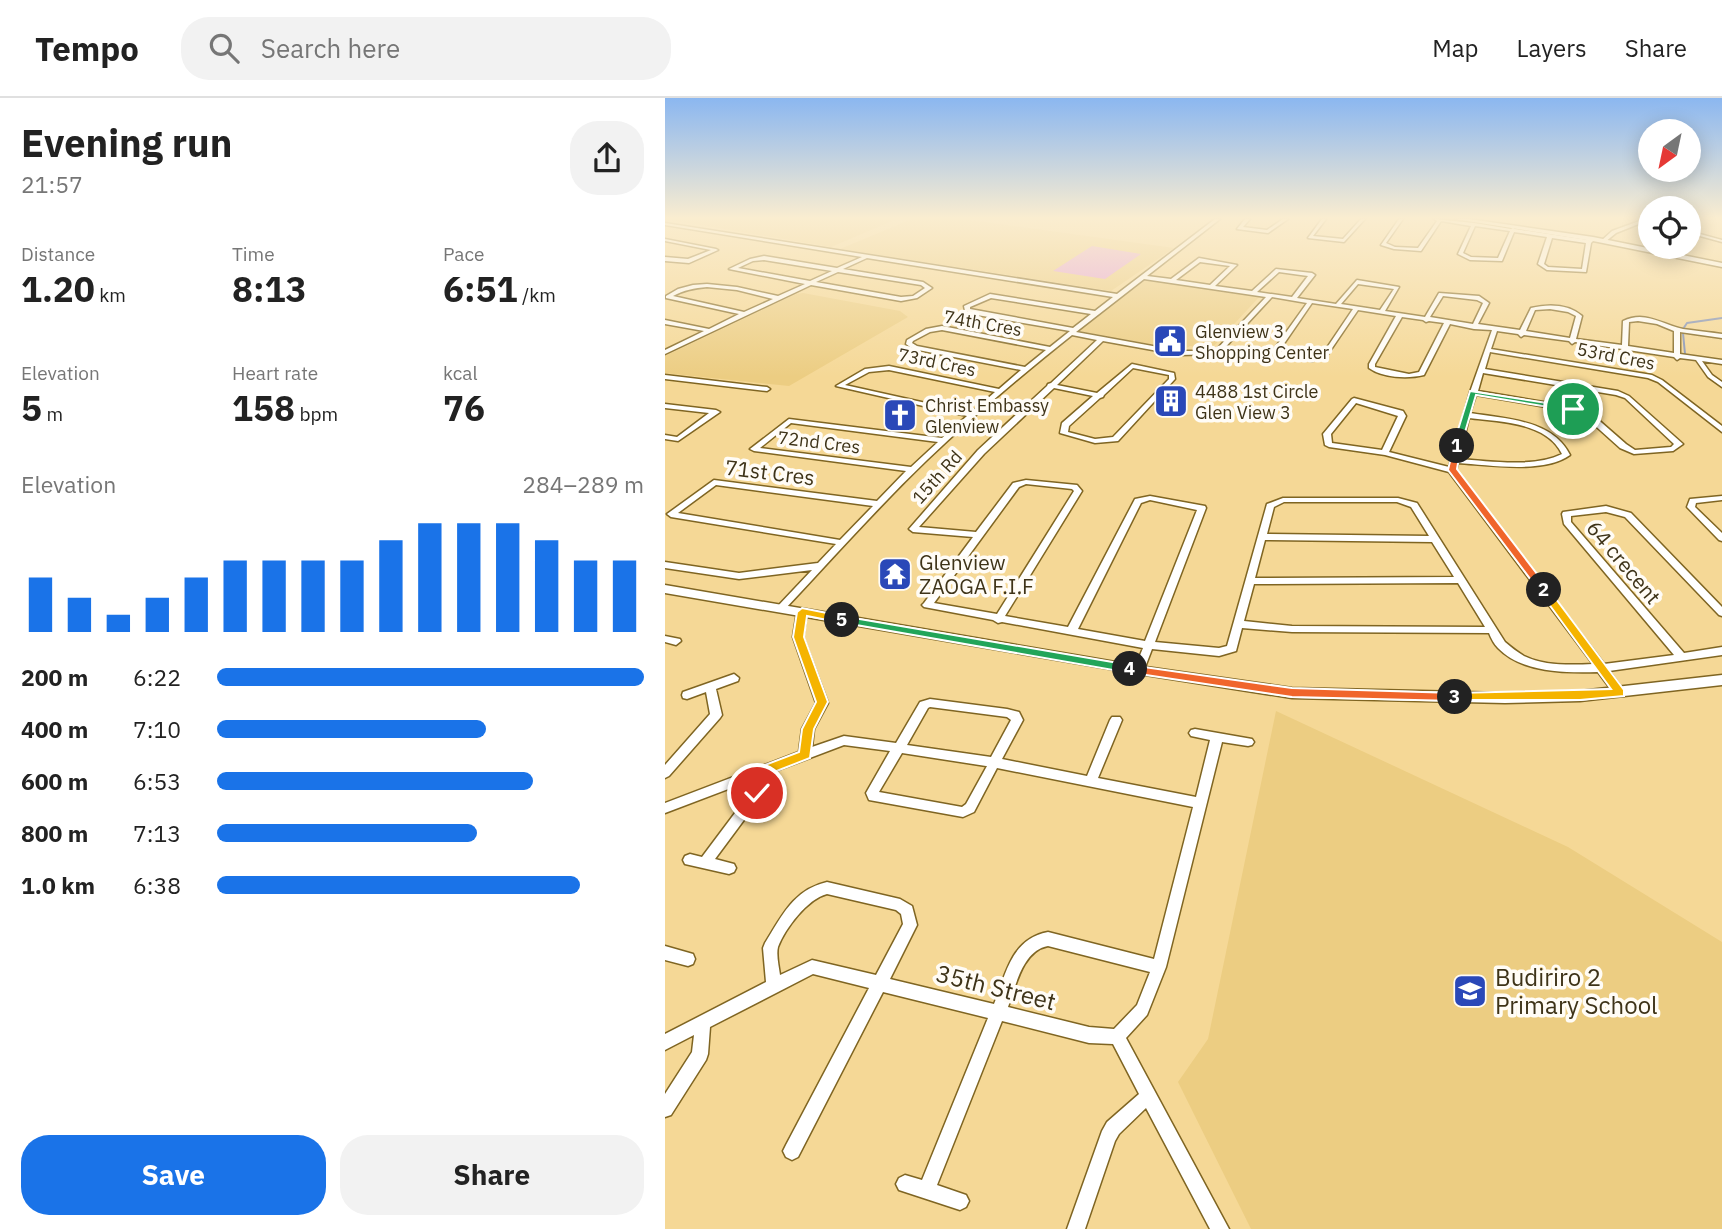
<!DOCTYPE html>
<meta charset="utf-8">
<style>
:root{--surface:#fff;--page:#f2f2f2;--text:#222;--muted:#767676;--line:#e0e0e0;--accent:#1a73e8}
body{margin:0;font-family:"IBM Plex Sans",sans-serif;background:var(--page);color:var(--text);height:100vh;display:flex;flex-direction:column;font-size:26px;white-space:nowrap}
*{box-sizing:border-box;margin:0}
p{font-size:23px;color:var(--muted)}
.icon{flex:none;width:38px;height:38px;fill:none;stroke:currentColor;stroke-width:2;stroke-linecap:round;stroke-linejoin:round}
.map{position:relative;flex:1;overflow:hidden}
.sheet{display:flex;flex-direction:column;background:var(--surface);width:665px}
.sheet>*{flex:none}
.needle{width:46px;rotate:213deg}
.buttons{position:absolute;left:973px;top:21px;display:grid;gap:14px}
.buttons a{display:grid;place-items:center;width:63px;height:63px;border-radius:50%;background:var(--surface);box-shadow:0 4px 18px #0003;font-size:35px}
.pin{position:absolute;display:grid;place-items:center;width:60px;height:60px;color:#fff;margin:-30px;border:4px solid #fff;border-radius:50%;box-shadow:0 2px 7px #0007}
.km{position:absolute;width:35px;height:35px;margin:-18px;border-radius:50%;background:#222;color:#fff;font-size:19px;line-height:35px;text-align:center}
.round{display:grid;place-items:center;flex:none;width:74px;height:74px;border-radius:28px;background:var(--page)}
.overview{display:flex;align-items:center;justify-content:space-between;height:119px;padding:0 21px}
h1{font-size:38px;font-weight:700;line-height:52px}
.metrics{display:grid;grid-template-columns:repeat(3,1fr);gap:10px;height:119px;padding:7px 21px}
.metrics div{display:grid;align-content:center}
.metrics b{font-size:35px;font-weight:700}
.metrics small{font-size:19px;font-weight:400}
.metrics p{font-size:19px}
.chart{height:196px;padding:14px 21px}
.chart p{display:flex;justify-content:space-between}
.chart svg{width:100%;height:126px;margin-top:7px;stroke:var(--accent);stroke-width:6}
.primary-button{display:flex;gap:14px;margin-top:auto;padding:14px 21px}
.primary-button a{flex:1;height:80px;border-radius:28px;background:var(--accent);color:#fff;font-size:28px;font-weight:700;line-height:80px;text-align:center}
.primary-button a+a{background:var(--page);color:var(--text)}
ul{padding:0 21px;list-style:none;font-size:23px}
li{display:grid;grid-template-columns:112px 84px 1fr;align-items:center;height:52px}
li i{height:18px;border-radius:9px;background:var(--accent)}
header{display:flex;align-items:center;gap:42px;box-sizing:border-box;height:98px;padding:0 35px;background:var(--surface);border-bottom:2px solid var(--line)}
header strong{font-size:33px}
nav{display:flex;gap:38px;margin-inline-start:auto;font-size:24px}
.search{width:490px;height:63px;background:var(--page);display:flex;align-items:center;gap:18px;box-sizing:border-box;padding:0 24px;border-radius:28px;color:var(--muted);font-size:26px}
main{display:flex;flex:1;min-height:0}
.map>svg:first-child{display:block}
</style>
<header>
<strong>Tempo</strong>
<div class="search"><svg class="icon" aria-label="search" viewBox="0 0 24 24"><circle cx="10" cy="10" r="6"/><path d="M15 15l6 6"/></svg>Search here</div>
<nav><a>Map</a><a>Layers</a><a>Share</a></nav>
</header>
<main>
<section class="sheet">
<div class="overview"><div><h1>Evening run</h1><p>21:57</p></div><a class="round"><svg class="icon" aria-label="share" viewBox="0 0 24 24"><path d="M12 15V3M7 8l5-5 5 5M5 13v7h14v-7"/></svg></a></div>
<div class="metrics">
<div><p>Distance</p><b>1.20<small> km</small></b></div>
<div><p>Time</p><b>8:13</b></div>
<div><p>Pace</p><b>6:51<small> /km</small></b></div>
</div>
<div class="metrics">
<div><p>Elevation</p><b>5<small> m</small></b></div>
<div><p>Heart rate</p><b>158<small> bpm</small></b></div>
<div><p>kcal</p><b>76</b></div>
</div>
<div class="chart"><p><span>Elevation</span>284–289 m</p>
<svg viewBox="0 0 160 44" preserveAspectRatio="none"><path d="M5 44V25M15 44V32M25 44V38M35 44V32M45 44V25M55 44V19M65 44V19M75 44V19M85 44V19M95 44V12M105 44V6M115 44V6M125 44V6M135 44V12M145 44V19M155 44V19"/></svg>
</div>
<ul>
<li><b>200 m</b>6:22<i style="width:100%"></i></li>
<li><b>400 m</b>7:10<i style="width:63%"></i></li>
<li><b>600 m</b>6:53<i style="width:74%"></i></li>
<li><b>800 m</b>7:13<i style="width:61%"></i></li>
<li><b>1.0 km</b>6:38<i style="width:85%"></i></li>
</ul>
<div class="primary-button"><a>Save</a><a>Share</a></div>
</section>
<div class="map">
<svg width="1057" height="1131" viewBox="0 0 1057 1131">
<rect width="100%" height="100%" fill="#f5d896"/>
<path fill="#eccd82" d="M0 121H232L166 149Z
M247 121H299L509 150 446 193 175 151Z
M481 180 596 197 546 251 525 248 518 252 414 233Z
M138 195 235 213 243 219 124 288 0 275V258L131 196Z
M611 613 903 749 1057 844V1131H586L513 984 543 941Z"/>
<path fill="#e49fe2" d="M427 148 476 156 440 181 388 173Z"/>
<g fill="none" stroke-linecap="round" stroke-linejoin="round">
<path stroke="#8392b8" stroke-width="2" d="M1018 231 1022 225 1057 220
M1018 235 1020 256"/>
<g stroke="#7f6522" stroke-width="3">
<path id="minor" d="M550 121H555L482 178 506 181 534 160 572 167 550 188 587 193 611 171 647 175 650 177 632 200 671 206 692 182 734 189 720 213 760 219 774 195 814 198 824 205 813 226 855 232 866 210C883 206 903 206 917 218L911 241 957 247 958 223C981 212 997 227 1018 231 1031 233 1044 234 1057 236V240L1015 234V256L1057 262V266L1037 263 1047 277 1057 284V289L1043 279 1031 262 1015 260 1012 262 1009 259 963 252 960 254 957 251 910 244 907 246 904 243 859 237 856 239 853 236 832 233 826 251 987 277 997 282 1057 328V334L993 284 983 280 825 254 820 271 953 293 964 298 1018 346 1008 353 969 356 955 350 916 315 811 297 805 315C840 321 887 321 905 357 879 376 824 367 793 365L791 372 939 566 1009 557 899 426 897 416 898 414 941 408 966 415 1057 509V518L1054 517 960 419 941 414 906 418V424L1019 555 1057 549V557L944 573 960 595 959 598H951L933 574C901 575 857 575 833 550 829 546 826 540 824 535L627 534 577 530 571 553 554 558 487 551 479 572 474 576 469 572 478 550 337 524 333 525 328 522 259 509 257 507 259 505 308 439 248 434 244 431 313 352 382 288 383 286 386 285 432 242 407 237C358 276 308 318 262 362 212 410 168 460 120 511H114L112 509 147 472 74 481 0 470V464L74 475 153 465 171 446 6 419 2 416 49 382 212 403 241 373 89 353 85 351 124 321 277 340 302 318 171 288 200 271 224 268 334 291 356 272 248 251 241 246 242 242 261 231 277 228 385 249 405 233 312 217 300 213 299 208 325 196 430 213 448 199 202 160 178 171 258 184 267 190 252 200 236 203 146 187 0 256V252L39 233 0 226V222L44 231 74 216 1 200V198L13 191 28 187 42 186 72 189 113 198 140 186 64 171 85 161 99 158 172 170 197 159 0 127V125L452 196ZM99 162 167 173 145 183 73 170 88 163ZM535 164 565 168 545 187 511 182ZM173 174 256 187 260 190 248 198 236 199 151 184ZM614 174 643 178 627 199 592 194ZM479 181 601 199 550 253H515L411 234ZM693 186 729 191 715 212 676 206ZM42 189 72 192 108 201 79 214 8 198C19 192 29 190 42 189ZM778 198 812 202 818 205 808 226 765 219ZM607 199 642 205 607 254 608 255 647 263 661 259 693 212 731 218 704 266V270C718 280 743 281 759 277L785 226 809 231 827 232 805 294 784 369 724 354 741 318 738 313 689 300 687 301 658 336 660 347 664 349 720 357 784 374 928 566C906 567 879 568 859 558 852 554 846 549 840 544L752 405 733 400H618L602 406 562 548 554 550 490 544 541 410 540 408 485 398 470 401 403 529 340 518 417 393 412 387 361 382 348 385 311 434 254 429 319 356 389 290 428 298 397 325 395 335 430 345 453 343 510 281 509 275 467 266 432 295 392 287 438 243 515 257 554 256ZM326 200 426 216 408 230 305 211V209ZM647 205 688 211 657 257 647 259 614 253ZM885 211 903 214 911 218 905 240 861 233 870 212ZM737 219 758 222 761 224 764 223 779 225 754 274 744 276 710 269V266ZM973 223 992 226 1009 233V255L963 248 964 224ZM277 232 381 252 360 269 252 248 247 245 248 243 265 234ZM468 270 504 277V281L448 339 430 341 403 334 404 328 435 300 438 299 439 297ZM224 272 330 294 306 315 180 287 204 274ZM818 275 951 297 960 300 1009 346 1006 349 970 352 961 346 921 311 813 293ZM691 305 733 318 717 352 667 345 666 336ZM804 320C835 324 882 324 897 356 869 370 824 363 794 361ZM126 325 273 344 246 369 95 350ZM361 386 407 391 409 393 332 516 269 505 354 389ZM51 387 208 408 175 442 13 415ZM485 402 532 412 480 543 413 531 476 405ZM619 404H732L746 409 764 438 602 436 609 409ZM600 442 767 444 789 479 590 480ZM793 485 820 529 627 528 579 523 589 486Z
M580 121H585L578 129 602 132 618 121H623L603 135 572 131Z
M657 121H661L648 138 678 141 696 121H700L679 144 643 140Z
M734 121H738L721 145 730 149 753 150 772 123 769 121 809 125 846 131 848 130 850 131 923 142 928 140 930 141 926 145 921 174 882 172 873 166 882 139 849 134 837 163 805 162 793 156 806 128 776 123 756 153 729 151 716 147ZM810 128 845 133 833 160 806 159 798 155ZM887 140 921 145 917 171 883 169 879 166Z
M1027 121H1033L1024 125V122Z
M977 122 981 123 951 135 940 144 936 143 947 133Z
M1024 133 1057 142V144L1024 135Z
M0 141 51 151 53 152 24 165 0 163V159L23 161 46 152 0 143Z
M0 277 102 289 105 291 102 293 0 281Z
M0 306 51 312 55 314 13 343 0 341V337L12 339 44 315 0 310Z
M1057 398V402L1031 405 1030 409 1057 435V443L1054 442 1022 409 1025 401Z
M137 511 142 514 138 539 163 605 149 631 147 649 179 638 231 645 255 604 265 601 342 611 354 614 358 622 337 661 422 678 445 622 447 619H455L457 622 433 680 531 699 545 642 526 638 524 635 526 632 530 631 587 641 589 644 587 647 583 648 557 644 501 869 482 917 461 940 564 1131H545L481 1010 454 1036 450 1043 420 1131H402L437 1033 442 1024 474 996 448 946 424 945 337 923 272 1087 301 1097 304 1103 301 1109 295 1112 234 1092 231 1086 234 1080 240 1077 257 1082 323 920 218 894 133 1059 127 1062 121 1059 118 1053 121 1047 204 890 148 876 45 929 43 956 41 962 6 1017 0 1019V996L27 954 29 937 0 952V936L101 884 98 850 100 845C117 818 128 792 162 784L235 801 247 808 252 827 225 881 329 906C341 876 346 841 383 834L489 861 528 709 332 670 309 714 298 719 204 702 201 695 225 653 179 647 0 715V705L134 654 137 631 151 605 128 539 132 514ZM265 609 342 619 346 622 326 659 242 647 263 610ZM237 655 321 668H322L301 706 297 709 214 694ZM162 796 231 812 236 816 238 826 211 877 147 862 115 877C114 869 111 857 113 849 120 831 142 801 162 796ZM383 848 485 874 472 907 449 931 424 929 343 909C351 888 357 853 383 848Z
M0 538 15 541 16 543 11 547 0 544Z
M69 576 74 580 73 583 51 591 57 617 55 620 4 678 0 680V667L45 616 41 594 22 601 18 600 17 597 18 594Z
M100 686 117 687 119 691 117 695C110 697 103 695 96 699L50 761 69 766 71 770 69 774 64 776 20 766 18 762 20 758 25 756 37 759 88 691Z
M0 848 28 856 30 861 28 866 23 868 0 862Z"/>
</g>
<g stroke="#7f6522" stroke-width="3">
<path id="tertiary" d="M790 121H804L928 139 1057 165V169L928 143Z
M0 487 474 568 627 590 840 595 915 593 1057 577V587L915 603 840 605 627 600 474 576 0 495Z"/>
</g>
<use href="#minor" fill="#fff" fill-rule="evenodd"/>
<use href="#tertiary" fill="#fff" fill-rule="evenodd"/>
</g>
<linearGradient id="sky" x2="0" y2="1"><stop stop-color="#8bb7f0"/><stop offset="0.43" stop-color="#faedd0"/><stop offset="1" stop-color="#faedd0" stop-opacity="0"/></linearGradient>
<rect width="1057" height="279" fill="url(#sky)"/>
<path fill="#22a559" stroke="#fff" stroke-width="2" d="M805 293 908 309 911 311 908 313 811 297 796 348 792 351 788 348Z"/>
<path fill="#f0652b" stroke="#fff" stroke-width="2" d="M789 346 796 348 792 371 882 489V494H875L783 372Z"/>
<path fill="#f5b400" stroke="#fff" stroke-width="2" d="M875 489H882L959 592V598L915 602H786V596L790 595 946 591 875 494Z"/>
<path fill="#f0652b" stroke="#fff" stroke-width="2" d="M465 567 627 590 790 595 796 599 790 603 627 599 461 574 459 571Z"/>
<path fill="#22a559" stroke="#fff" stroke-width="2" d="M177 518 465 567 471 571 465 575 174 524 172 522Z"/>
<path fill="#f5b400" stroke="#fff" stroke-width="2" d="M137 510 177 518 183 522 177 525 142 518 139 539 163 604 149 631 145 660 104 676 107 691 92 701 86 695 93 688 92 670 134 654 137 631 151 604 128 539 132 514Z"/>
<defs>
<g id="civic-square" transform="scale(1.75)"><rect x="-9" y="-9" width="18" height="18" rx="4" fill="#2a48b8" stroke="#fffcf6"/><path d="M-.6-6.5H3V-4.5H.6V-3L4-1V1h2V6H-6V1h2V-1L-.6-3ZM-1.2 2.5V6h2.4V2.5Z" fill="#fff"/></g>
<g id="building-square" transform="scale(1.75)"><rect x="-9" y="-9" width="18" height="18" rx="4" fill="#2a48b8" stroke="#fffcf6"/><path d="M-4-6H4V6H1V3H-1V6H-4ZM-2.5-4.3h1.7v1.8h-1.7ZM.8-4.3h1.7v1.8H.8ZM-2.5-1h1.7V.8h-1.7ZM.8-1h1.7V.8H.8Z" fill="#fff"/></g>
<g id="church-square" transform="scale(1.75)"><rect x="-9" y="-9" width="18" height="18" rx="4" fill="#2a48b8" stroke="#fffcf6"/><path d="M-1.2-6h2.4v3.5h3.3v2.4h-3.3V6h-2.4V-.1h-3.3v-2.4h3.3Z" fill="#fff"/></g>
<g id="temple-square" transform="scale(1.75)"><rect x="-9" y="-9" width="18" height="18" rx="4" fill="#2a48b8" stroke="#fffcf6"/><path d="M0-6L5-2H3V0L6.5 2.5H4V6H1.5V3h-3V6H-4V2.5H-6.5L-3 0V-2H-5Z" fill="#fff"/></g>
<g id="school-square" transform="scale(1.75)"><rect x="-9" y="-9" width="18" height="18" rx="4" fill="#2a48b8" stroke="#fffcf6"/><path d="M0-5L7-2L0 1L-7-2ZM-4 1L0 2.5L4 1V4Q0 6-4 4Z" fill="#fff"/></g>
</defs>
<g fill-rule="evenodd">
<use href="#civic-square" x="505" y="243"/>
<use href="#building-square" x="506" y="303"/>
<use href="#church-square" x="235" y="317"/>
<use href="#temple-square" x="230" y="476"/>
<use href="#school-square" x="805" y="893"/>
</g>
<g text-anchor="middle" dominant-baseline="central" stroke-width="7" stroke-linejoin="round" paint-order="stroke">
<g font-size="18" fill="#3e3318" stroke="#fffcf6">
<text transform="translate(318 225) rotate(10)">74th Cres</text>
<text transform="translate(951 258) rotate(11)">53rd Cres</text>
<text transform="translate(272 264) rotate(12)">73rd Cres</text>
<text transform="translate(154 344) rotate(7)">72nd Cres</text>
<text transform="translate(272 379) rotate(-48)">15th Rd</text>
</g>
<g font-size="18" fill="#3e3318" stroke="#fffcf6" text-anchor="start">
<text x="530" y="233">Glenview 3<tspan x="530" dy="21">Shopping Center</tspan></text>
<text x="530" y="293">4488 1st Circle<tspan x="530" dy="21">Glen View 3</tspan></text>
<text x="260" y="307">Christ Embassy<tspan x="260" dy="21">Glenview</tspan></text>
</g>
<g font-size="21" fill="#3e3318" stroke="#fffcf6">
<text transform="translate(105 374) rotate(7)">71st Cres</text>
<text transform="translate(959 464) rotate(50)">64 crecent</text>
</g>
<g font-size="21" fill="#3e3318" stroke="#fffcf6" text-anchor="start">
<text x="254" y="464">Glenview<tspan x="254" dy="24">ZAOGA F.I.F</tspan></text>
</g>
<g font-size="24" fill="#3e3318" stroke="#fffcf6" text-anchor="start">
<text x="830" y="879">Budiriro 2<tspan x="830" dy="28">Primary School</tspan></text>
</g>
<g font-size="24" fill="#3e3318" stroke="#fffcf6">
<text transform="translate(331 889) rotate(14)">35th Street</text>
</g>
</g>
</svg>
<div class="buttons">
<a><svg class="needle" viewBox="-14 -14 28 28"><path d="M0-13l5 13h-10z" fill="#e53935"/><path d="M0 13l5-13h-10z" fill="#767676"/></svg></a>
<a><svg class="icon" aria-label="locate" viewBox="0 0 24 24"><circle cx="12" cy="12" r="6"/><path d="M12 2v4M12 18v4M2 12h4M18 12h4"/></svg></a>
</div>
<div class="pin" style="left:908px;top:311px;background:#1e9e55"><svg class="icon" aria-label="arrive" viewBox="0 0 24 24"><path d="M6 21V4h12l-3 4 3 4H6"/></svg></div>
<div class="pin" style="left:92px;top:695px;background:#d93025"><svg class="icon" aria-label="check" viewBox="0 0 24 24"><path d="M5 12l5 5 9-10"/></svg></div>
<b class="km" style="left:792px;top:348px">1</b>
<b class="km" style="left:879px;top:492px">2</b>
<b class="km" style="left:790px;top:599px">3</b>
<b class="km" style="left:465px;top:571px">4</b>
<b class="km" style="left:177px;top:522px">5</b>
</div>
</main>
